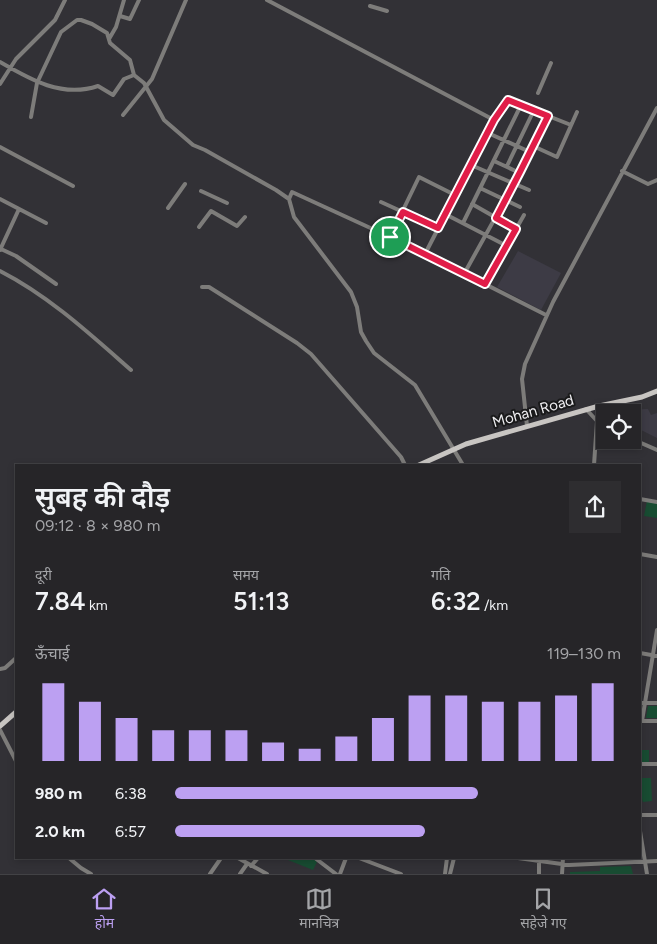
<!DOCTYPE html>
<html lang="hi">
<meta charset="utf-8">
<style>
:root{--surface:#262528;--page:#2e2d30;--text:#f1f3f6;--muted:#a4a5a8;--line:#424245;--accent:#bca0f2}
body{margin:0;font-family:Figtree,"Noto Sans Devanagari",sans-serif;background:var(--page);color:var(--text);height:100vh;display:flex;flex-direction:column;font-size:19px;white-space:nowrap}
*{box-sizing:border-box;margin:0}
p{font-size:16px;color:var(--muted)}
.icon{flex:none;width:28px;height:28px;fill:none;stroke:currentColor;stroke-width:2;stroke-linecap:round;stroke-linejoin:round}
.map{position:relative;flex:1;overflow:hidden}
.details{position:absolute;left:15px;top:464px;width:626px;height:395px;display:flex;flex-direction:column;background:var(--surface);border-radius:0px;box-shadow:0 2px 8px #0003,0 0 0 1px var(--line)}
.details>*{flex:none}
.buttons{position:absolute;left:596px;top:404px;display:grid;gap:10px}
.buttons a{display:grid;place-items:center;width:45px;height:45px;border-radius:0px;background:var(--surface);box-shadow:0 2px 8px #0003,0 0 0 1px var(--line);font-size:25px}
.pin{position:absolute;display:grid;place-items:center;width:42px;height:42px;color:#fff;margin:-21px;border:2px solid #fff;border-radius:50%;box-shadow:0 1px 5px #0007}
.round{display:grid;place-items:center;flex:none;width:52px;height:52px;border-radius:0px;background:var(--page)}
.headline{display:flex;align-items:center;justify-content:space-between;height:85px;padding:0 20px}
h1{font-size:28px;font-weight:600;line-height:38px}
.figures{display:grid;grid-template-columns:repeat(3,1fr);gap:8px;height:85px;padding:5px 20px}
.figures div{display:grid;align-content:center}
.figures b{font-size:25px;font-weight:600}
.figures small{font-size:14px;font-weight:400}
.figures p{font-size:14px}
.chart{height:140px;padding:10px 20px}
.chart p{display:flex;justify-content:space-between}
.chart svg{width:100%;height:90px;margin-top:5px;stroke:var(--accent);stroke-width:6}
ul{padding:0 20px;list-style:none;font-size:16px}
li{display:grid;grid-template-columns:80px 60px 1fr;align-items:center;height:38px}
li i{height:12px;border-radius:6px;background:var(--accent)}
.tabs{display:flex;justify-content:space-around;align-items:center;height:70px;border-top:1px solid var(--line);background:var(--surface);font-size:14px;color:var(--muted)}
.tabs a{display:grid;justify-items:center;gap:2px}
.tabs .current{color:var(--accent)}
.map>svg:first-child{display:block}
</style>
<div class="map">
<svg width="657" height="874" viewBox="0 0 657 874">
<rect width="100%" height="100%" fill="#323136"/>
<path fill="#3d3b45" d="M518 251 561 273 541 310 497 287Z
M648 409 651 415 657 413V438L633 426 632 412H617V410Z"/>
<path fill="#184c32" d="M647 501 657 503V518L644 516Z
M648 706H657V718H646Z
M640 750H649V762H640Z
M640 778H651L652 801 643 802 640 794Z
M289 858H312L317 862 313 870 288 860Z
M631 866 633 874H570V872L600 871V867Z"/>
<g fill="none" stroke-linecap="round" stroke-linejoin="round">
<path stroke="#7d7c7a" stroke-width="4" d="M267 0 494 120
M370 6 387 11
M120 16 130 19 139 0
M109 39 116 27 124 0
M0 62C31 80 62 98 98 86L113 95 124 79 134 75
M0 84 16 59 55 20 65 0
M538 93 551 63
M123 115 152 79 186 0
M31 117 37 83 61 32 77 20H81L92 24 107 33 110 43 130 60 134 75 144 83 164 120 193 145 205 150 276 190 289 199 294 217 351 292 357 307 361 332 366 341 374 353 415 385 463 465
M488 133 530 152
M533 146 557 157 577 112
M0 147 73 186
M494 161 520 173
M471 165 529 190
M507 166 534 110
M622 171 648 184 657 180
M480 188 520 207
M201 191 227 203
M0 199 46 223
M289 199 292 192 414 248 546 315
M381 202 438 228
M472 204 516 229
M168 208 185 184
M445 214 507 246
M463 223 521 105
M199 227 211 211 237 226 245 217
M390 237 419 177 455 195
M1 249 16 256 56 284
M0 250 19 209
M425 254 494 120 508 100 571 125
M0 271C49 296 90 334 131 370
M464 274 520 173 548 116
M485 284 524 215
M202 287H209L297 343 311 354 401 457 405 465
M586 409 597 421 605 425
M527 426 522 379 525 364 553 302 657 108
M632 439 657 450
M594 465 597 421
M640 499 657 502
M640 554 657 557
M640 653 657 656
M0 669 5 668 16 658
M640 703H657
M640 721H657
M642 721 657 630
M0 730 16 761
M640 764H657
M640 815H657
M640 831 647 874
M69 858 81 868 91 874
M238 858 267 874
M315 858 336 874
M359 858 401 874
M518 858 569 865 657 861
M539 861V874
M251 866 258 858
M210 874 221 858
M240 874 247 864
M340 874 346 858
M445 874 447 858
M450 874 454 858
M562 874 563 858"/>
<path stroke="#c8c5c2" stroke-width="5" d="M419 465 466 444 599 406 642 397 657 391
M0 726 16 712"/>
</g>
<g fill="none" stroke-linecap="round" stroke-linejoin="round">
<g stroke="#fff" stroke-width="10">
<path id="route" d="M508 100 548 116 520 172 496 218 516 229 485 284 390 237 403 212 438 228 494 120Z"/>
</g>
<use href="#route" stroke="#e11d48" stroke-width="6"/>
</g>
<g text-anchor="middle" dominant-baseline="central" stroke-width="4" stroke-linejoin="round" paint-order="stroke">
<g font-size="15" fill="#efeef1" stroke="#1a1a1b">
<text transform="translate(533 411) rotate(-16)">Mohan Road</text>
</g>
</g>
</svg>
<div class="buttons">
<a><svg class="icon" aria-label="locate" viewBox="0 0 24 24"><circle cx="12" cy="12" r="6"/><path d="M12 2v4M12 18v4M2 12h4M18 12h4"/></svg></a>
</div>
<div class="pin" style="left:390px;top:237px;background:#1e9e55"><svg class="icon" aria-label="arrive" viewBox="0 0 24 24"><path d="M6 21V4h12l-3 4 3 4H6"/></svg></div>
<section class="details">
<div class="headline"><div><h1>सुबह की दौड़</h1><p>09:12 · 8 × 980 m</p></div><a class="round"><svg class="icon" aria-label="share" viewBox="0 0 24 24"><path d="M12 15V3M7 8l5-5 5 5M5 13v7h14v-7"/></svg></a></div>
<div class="figures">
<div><p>दूरी</p><b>7.84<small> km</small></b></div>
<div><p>समय</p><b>51:13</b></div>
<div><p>गति</p><b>6:32<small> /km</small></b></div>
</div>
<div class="chart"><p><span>ऊँचाई</span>119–130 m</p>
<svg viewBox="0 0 160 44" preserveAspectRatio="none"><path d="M5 44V6M15 44V15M25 44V23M35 44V29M45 44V29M55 44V29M65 44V35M75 44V38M85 44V32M95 44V23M105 44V12M115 44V12M125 44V15M135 44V15M145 44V12M155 44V6"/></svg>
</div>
<ul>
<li><b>980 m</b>6:38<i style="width:68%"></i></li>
<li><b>2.0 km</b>6:57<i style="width:56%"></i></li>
</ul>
</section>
</div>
<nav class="tabs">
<a class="current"><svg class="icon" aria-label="home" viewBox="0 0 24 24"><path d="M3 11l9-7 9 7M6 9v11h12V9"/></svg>होम</a>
<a><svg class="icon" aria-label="map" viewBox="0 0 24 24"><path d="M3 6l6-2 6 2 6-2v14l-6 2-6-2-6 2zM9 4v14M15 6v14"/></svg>मानचित्र</a>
<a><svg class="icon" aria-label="saved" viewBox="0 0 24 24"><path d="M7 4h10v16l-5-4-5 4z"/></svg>सहेजे गए</a>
</nav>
